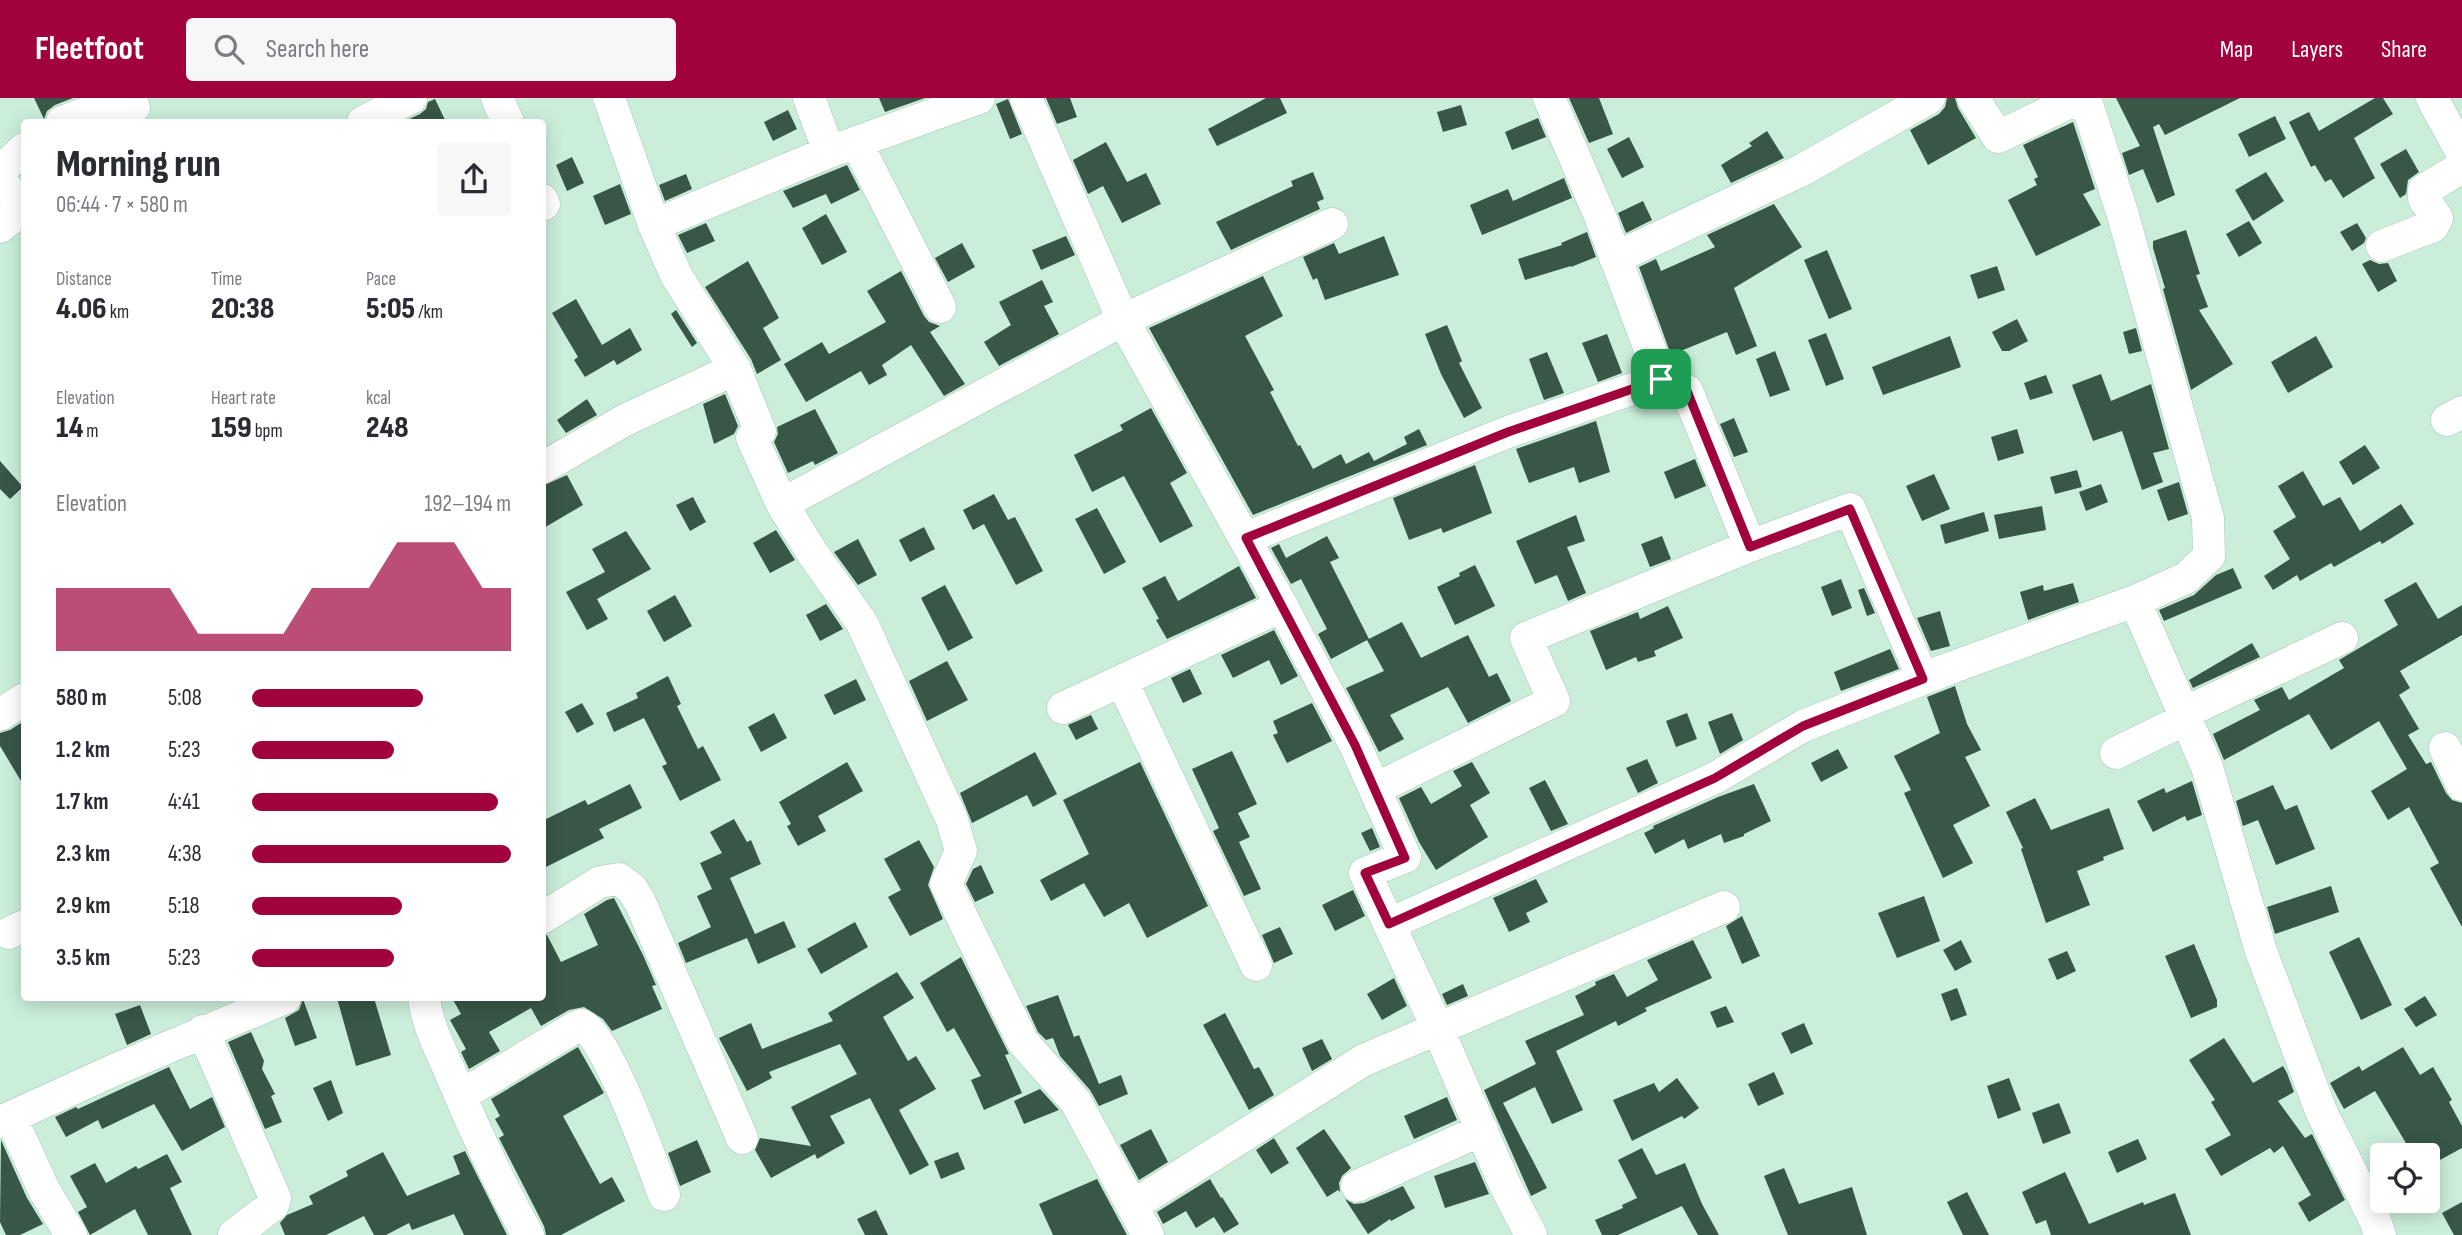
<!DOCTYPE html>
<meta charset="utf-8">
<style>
:root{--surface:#fff;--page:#f7f7f7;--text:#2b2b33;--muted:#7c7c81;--accent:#a1023d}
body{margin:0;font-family:"Sofia Sans Condensed",sans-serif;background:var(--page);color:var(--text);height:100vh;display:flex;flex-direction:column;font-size:26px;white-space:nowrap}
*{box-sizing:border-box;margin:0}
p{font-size:23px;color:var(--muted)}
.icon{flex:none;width:38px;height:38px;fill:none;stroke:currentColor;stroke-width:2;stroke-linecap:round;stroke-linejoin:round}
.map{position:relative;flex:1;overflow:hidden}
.sheet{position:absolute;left:21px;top:21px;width:525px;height:882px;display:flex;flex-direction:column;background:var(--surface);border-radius:7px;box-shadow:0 4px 18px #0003}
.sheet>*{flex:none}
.buttons{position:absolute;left:2370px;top:1045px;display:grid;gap:14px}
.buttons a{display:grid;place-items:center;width:70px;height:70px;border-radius:7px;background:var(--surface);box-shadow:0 4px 18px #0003;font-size:35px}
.pin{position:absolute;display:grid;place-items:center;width:60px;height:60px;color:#fff;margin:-30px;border-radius:14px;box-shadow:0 4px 10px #0006}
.round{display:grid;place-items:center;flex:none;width:74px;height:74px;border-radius:7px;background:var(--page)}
.head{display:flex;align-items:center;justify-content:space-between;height:119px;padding:0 35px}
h1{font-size:38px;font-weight:800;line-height:52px}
.metrics{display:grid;grid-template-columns:repeat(3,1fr);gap:10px;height:119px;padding:7px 35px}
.metrics div{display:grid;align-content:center}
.metrics b{font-size:30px;font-weight:800}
.metrics small{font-size:19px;font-weight:400}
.metrics p{font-size:19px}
.chart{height:196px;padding:14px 35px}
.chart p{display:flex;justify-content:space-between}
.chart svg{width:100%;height:126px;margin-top:7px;fill:var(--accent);opacity:.7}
ul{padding:0 35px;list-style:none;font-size:23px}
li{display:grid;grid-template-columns:112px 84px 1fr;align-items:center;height:52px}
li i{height:18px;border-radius:9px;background:var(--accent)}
header{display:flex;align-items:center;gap:42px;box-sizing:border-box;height:98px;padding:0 35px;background:var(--accent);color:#fff}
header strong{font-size:33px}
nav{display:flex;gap:38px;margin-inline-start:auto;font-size:24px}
.search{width:490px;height:63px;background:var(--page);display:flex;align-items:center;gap:18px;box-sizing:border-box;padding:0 24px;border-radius:7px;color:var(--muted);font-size:26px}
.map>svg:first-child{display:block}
</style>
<header>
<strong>Fleetfoot</strong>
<div class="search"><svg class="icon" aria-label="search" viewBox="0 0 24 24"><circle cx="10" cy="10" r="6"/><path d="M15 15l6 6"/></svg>Search here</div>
<nav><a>Map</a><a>Layers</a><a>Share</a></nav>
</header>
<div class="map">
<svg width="2462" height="1137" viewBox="0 0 2462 1137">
<rect width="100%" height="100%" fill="#cbeeda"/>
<path fill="#385747" d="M34 0H73L55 7 47 13 44 21Z
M879 0H925L885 14Z
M1046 0H1070L1077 19 1057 26Z
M1266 0H1280L1287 15 1217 48 1208 31Z
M1569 0H1599L1613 36 1589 45Z
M1947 0H1955L1958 10 1976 40 1928 67 1910 32 1939 16 1945 9Z
M2116 0H2240L2165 37 2159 26 2153 29 2175 97 2157 105 2143 71 2129 77 2122 55 2140 48Z
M2375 0H2383L2393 16 2354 40 2375 80 2343 100 2331 81 2325 84 2315 67 2311 69 2289 24 2309 14 2319 33Z
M435 1 446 24H403L420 16 426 11 428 4Z
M1008 1 1022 36 1010 41 996 6Z
M1461 7 1467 27 1443 34 1437 14Z
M788 12 797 31 773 43 764 24Z
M2275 18 2286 41 2249 59 2238 36Z
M1538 20 1546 39 1512 52 1505 34Z
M2073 24 2095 91 2083 96 2101 127 2036 158 2008 102 2037 87 2034 81 2038 79 2023 47Z
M1767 33 1784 60 1731 85 1721 67 1752 48 1749 45Z
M1629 39 1644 69 1622 80 1607 51Z
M1106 44 1127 84 1146 75 1161 106 1122 125 1103 88 1088 96 1073 62Z
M2406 51 2419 74 2408 82 2406 96 2400 100 2380 66Z
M572 59 584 85 567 93 556 67Z
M847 67 860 92 831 106 826 96 793 110 783 93Z
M1313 74 1324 101 1317 104 1320 111 1231 152 1216 124 1293 88 1291 83Z
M2266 74 2284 103 2253 123 2235 92Z
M686 76 692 91 665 103 659 87Z
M1564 80 1572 100 1482 137 1470 107 1508 91 1513 103Z
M620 86 631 116 605 127 593 98Z
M1643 103 1652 122 1626 135 1618 115Z
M1774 106 1802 149 1734 190 1757 248 1736 257 1727 234 1671 257 1639 169 1656 161 1661 173 1715 149 1707 137Z
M826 116 847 154 822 167 802 130Z
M2249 123 2262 145 2239 159 2226 136Z
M706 125 715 143 687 155 678 137Z
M2357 125 2366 140 2364 145 2352 153 2340 134Z
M2186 132 2200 176 2196 177 2208 209 2199 212 2233 266 2191 292 2163 191 2165 190 2153 150V143Z
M1587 134 1596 159 1571 169V168L1525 182 1518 161 1562 147 1561 145Z
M1066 138 1075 157 1041 172 1032 152Z
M1384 138 1399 177 1325 202 1317 180 1313 182 1303 159 1334 145 1339 156Z
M962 145 975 169 948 184 935 160Z
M1827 152 1852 211 1829 221 1804 162Z
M2370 162 2379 166 2388 165 2397 183 2378 194 2362 166Z
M748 163 779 220 763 230 781 262 757 276 751 261 705 189Z
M1997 168 2005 192 1978 201 1970 177Z
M901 173 924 218 929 224 940 228 930 234 965 286 944 298 911 247 882 267 887 277 869 287 861 273 806 304 784 266 822 244 829 256 886 224 867 193Z
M1263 178 1283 218 1245 238 1274 292 1270 294 1298 348 1300 347 1313 371 1341 356 1346 366 1369 354 1374 363 1407 346 1404 339 1419 331 1427 347 1253 417 1149 230Z
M1042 182 1053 204 1044 208 1059 236 999 268 984 244 1011 227 999 204Z
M576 201 602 247 630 230 642 252 617 267 614 262 585 279 574 262 578 259 552 215Z
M676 212 697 245 692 249 671 216Z
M2017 221 2028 243 2009 253H2002L1992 234Z
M1447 227 1462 263 1459 265 1482 310 1464 320 1441 276 1425 236Z
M2136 230 2142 253 2129 256 2123 234Z
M1826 235 1844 281 1826 288 1808 242Z
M1607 236 1622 275 1598 284 1582 245Z
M1950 238 1961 269 1883 297 1872 269Z
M2316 238 2333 269 2288 295 2271 264Z
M1775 253 1790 292 1770 299 1756 261Z
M1547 254 1564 295 1544 302 1529 261Z
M2101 276 2111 303 2151 286 2169 351 2153 355 2163 384 2142 392 2122 333 2093 343 2072 287Z
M2046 277 2053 295 2030 302 2024 285Z
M725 296 738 328 734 336 714 346 703 306Z
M587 301 597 317 566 335 557 322Z
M1151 310 1187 375 1170 385 1193 428 1160 445 1124 378 1092 394 1074 357 1123 332 1120 327Z
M815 311 838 355 815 367 813 363 788 375 774 344 778 336 777 329Z
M1734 320 1748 354 1734 359 1720 326Z
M1596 323 1610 374 1579 385 1574 369 1529 385 1516 351Z
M2017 331 2024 355 1998 363 1991 339Z
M2365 347 2380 370 2353 387 2339 364Z
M1695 361 1706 388 1675 401 1664 374Z
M0 363 23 389 10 401 0 391Z
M1475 367 1492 415 1443 435 1441 430 1409 442 1393 400Z
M2077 372 2082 389 2055 396 2050 379Z
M2303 373 2323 408 2340 399 2360 433 2401 406 2414 426 2382 446 2380 443 2334 469 2331 465 2300 483 2297 477 2273 492 2264 478 2290 461 2273 433 2296 419 2278 388Z
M1934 376 1950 411 1922 423 1906 388Z
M567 377 583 407 542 431V388Z
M2179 384 2188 416 2168 423 2157 392Z
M2101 386 2108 404 2086 413 2079 394Z
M994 396 1008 422 1015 419 1043 473 1016 487 984 426 973 432 963 412Z
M693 399 706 424 690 433 676 407Z
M2042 408 2046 432 1999 441 1994 417Z
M1097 410 1126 464 1104 476 1075 421Z
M1984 414 1989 433 1945 446 1940 427Z
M1576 417 1585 443 1567 449 1586 495 1568 503 1557 477 1535 486 1516 443Z
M924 429 935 451 910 464 899 442Z
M776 432 795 462 770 475 753 445Z
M626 433 651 471 597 501 608 521 587 532 566 494 605 474 592 451Z
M1327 438 1339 460 1330 464 1369 541 1331 561 1318 536 1327 531 1301 481 1291 486 1271 450 1279 446 1286 460Z
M1662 438 1671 461 1650 469 1641 446Z
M858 441 877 477 858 487 834 454Z
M1475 467 1495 508 1455 527 1437 489 1460 478 1459 475Z
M1239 468 1256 500 1167 541 1156 522 1159 521 1142 490 1165 478 1178 503Z
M2233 470 2242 490 2164 523 2159 512 2194 497 2216 477Z
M1841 481 1852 510 1832 518 1821 489Z
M2416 484 2438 521 2462 507V537L2400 573 2410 590 2399 597 2419 631 2408 637 2426 666 2431 664 2446 695 2452 702 2462 705V829L2430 770 2439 765 2409 709 2388 722 2371 693 2407 671 2379 623 2331 652 2309 616 2224 662 2213 636 2260 612 2254 602 2282 589 2289 602 2344 570 2339 562 2398 527 2384 502Z
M2073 485 2079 504 2028 522 2020 494 2043 487 2044 493Z
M945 487 973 540 948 553 921 500Z
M1864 490 1875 515 1867 518 1858 492Z
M675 497 692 528 664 544 647 513Z
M826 506 843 531 820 543 806 517Z
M1668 508 1683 540 1654 553 1656 558 1638 564 1636 559 1606 572 1590 533 1638 514 1640 521Z
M1940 513 1950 548 1931 553 1917 520Z
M1402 524 1421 560 1468 537 1489 579 1497 575 1511 603 1468 625 1448 589 1390 617 1404 641 1379 654 1346 590 1384 573 1367 542Z
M1274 532 1298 578 1281 587 1269 562 1233 580 1221 557Z
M2252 545 2260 559 2193 590 2189 582Z
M1890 551 1899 571 1841 593 1834 574Z
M947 563 968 602 927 623 909 583Z
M1190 571 1202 596 1183 605 1171 580Z
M668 578 681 606 677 608 698 651 703 648 721 682 680 703 662 668 667 666 644 620 614 634 606 615 638 600 636 595Z
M856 581 866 602 834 617 824 597Z
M1955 588 1967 626 1981 652 1965 659 1990 708 1953 727 1973 765 1943 780 1904 695 1911 692 1894 658 1940 635 1927 599Z
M582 605 594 626 577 635 565 614Z
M1312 605 1332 643 1287 665 1273 637 1278 635 1273 623Z
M774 615 787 640 761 654 748 629Z
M1687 615 1697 641 1676 649 1666 623Z
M1732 615 1743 642 1720 656 1708 624Z
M1091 617 1098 631 1076 642 1068 627Z
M24 623V688L0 648V635L10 632Z
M1838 651 1848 670 1821 684 1811 665Z
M1232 653 1257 706 1238 715 1250 739 1239 744 1261 791 1244 798 1213 733 1219 730 1192 671Z
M1035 654 1057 696 1033 709 1027 697 972 725 960 695Z
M1647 661 1658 685 1638 695 1626 670Z
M847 664 863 693 818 718 826 733 798 748 787 728 791 726 779 704Z
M1140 664 1208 808 1147 840 1129 805 1104 819 1084 785 1051 803 1040 782 1089 756 1063 702Z
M1472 664 1490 695 1470 707 1488 739 1436 772 1419 744 1399 700 1421 689 1431 706 1462 688 1453 673Z
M1545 682 1568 726 1551 733 1529 690Z
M2192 683 2202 717 2187 723 2185 718 2153 734 2137 703 2164 690 2166 695Z
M630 686 642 710 599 731 604 740 542 771V723L585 702 588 707Z
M1754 686 1771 723 1744 736V738L1724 745 1721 736 1688 751 1684 741 1655 756 1644 735 1654 730 1653 728 1718 699Z
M2273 687 2285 712 2297 707 2315 751 2276 767 2258 722 2243 728 2236 703Z
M2035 700 2051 732 2109 710 2124 751 2103 759 2104 762 2077 773 2090 807 2046 825 2021 751 2023 750 2006 714Z
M734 721 747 744 751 742 761 766 730 780 755 836 784 823 796 849 758 866 747 840 686 865 678 845 711 829 697 798 712 791 700 765 722 755 710 734Z
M1372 730 1380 749 1370 753 1361 735Z
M919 742 934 769 928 787 943 821 910 838 888 799 901 792 884 761Z
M981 767 994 795 975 804 966 786 973 771Z
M1536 781 1548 804 1526 815 1530 824 1509 834 1493 800Z
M2331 788 2339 814 2275 836 2267 809Z
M1353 792 1365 818 1335 833 1322 807Z
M1924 798 1940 843 1897 860 1878 815Z
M614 800 643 857 656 887 652 888 662 911 612 933 603 921 584 909 569 912 541 928 531 910 489 934 500 953 469 971 461 954 466 951 450 922 461 916 452 900H542V838L547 837 561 864 598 847 584 816 607 802Z
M1742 818 1760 858 1742 866 1726 828Z
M855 824 868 849 821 876 807 851Z
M1280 829 1293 856 1274 865 1262 837Z
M2359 839 2392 907 2361 922 2329 854Z
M1693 842 1712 880 1645 910 1647 913 1618 928 1616 923 1556 953 1583 1012 1552 1026 1535 989 1503 1005 1547 1090 1531 1098 1484 992 1536 966 1525 943 1584 917 1575 898 1596 887 1595 884 1614 876 1627 899 1658 882 1647 862Z
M1961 842 1972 864 1955 873 1943 852Z
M2194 846 2217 902V909L2191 920 2165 858Z
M2067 853 2076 873 2057 882 2048 861Z
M961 859 1009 956 1005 957 1022 995 984 1012 971 982 981 978 954 930 947 934 920 885Z
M897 874 914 900 883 919 908 963 916 958 936 991 899 1012 929 1067 910 1077 870 1000 830 1018 845 1045 817 1061 815 1056 771 1080 755 1052 760 1040 811 1048 791 1009 857 976 840 946 769 974 772 980 747 993 719 940 751 925 762 951 833 923 828 915Z
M1394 880 1407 908 1382 922 1367 896Z
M1463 886 1468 898 1447 907 1442 896Z
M1957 890 1967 917 1951 923 1941 896Z
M1058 897 1074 939 1079 937 1099 986 1121 977 1128 996 1099 1008 1090 992 1060 958 1053 940 1046 942 1038 934 1026 908Z
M2425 898 2437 917 2416 929 2404 911Z
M337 900H374L391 957 356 968Z
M303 901 317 940 295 948 285 920 299 912Z
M140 907 151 936 127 947 115 916Z
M1726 908 1734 924 1717 930 1710 914Z
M1225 915 1254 971 1259 969 1274 997 1249 1012 1203 927Z
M1804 925 1813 946 1791 956 1781 935Z
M251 934 264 963 262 971 275 996 271 998 282 1024 265 1031 228 944Z
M2224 940 2253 985 2283 968 2287 975 2294 994 2278 1003 2305 1040 2312 1036 2345 1102 2309 1124 2298 1105 2311 1097 2283 1048 2274 1055 2270 1050 2221 1078 2205 1051 2231 1037 2211 1004 2215 1002 2189 962Z
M1322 941 1332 961 1312 973 1302 950Z
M578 949 604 995 563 1018 600 1086 612 1079 625 1103 561 1137H546L544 1128 499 1040 504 1037 495 1021 500 1018 491 1001Z
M2403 949 2420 977 2433 969 2452 1002 2449 1004 2462 1028V1050L2427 1069V1057H2413L2375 993 2344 1011 2330 985 2359 968 2362 973Z
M169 969 190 1011 212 999 225 1029 182 1053 154 1006 102 1031 98 1022 66 1039 55 1019 76 1009 78 1011Z
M1774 974 1784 996 1758 1008 1748 986Z
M1677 980 1699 1010 1684 1021 1682 1018 1632 1043 1613 1002 1654 985 1659 994Z
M2009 980 2021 1012 1998 1021 1987 988Z
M331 982 343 1015 328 1023 313 990Z
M1040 991 1059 1012 1024 1026 1014 1003Z
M1447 999 1457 1022 1414 1041 1404 1018Z
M2059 1005 2071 1035 2043 1046 2032 1015Z
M1151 1031 1168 1064 1139 1082 1120 1047Z
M1324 1031 1351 1070 1342 1078 1339 1085 1340 1094 1338 1092 1327 1099 1296 1050Z
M1274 1040 1289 1065 1271 1076 1256 1052Z
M2138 1041 2147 1061 2117 1075 2108 1054Z
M1 1042 27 1100 43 1126 20 1137H6L0 1124Z
M697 1042 711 1074 680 1088 668 1055Z
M1642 1050 1656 1077 1685 1065 1702 1106 1719 1137H1698L1682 1108 1618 1137H1602L1595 1122 1623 1110 1622 1107 1637 1100 1618 1062Z
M465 1053 507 1137H464L454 1116 412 1132 409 1125 386 1137H374L364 1118 326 1137H285L280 1125 287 1117 313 1106 309 1098 348 1078 346 1073 383 1054 407 1098 460 1076 453 1058Z
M958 1054 965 1071 941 1081 934 1063Z
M167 1056 182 1084 170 1090 192 1137H148L135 1111 90 1137 78 1114 87 1109 70 1078 95 1065 106 1085 136 1068 138 1071Z
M1475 1064 1489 1096 1445 1110 1434 1078Z
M1784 1070 1799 1106 1852 1089 1867 1137H1788L1764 1078Z
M2065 1074 2089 1126 2143 1104 2144 1107 2175 1095 2191 1137H2051L2046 1122 2036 1126 2022 1094Z
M1097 1081 1127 1137H1053L1039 1106Z
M1210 1081 1221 1100 1222 1099 1239 1126 1224 1135 1214 1119 1196 1130 1186 1113 1163 1126 1157 1114Z
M1403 1088 1415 1110 1391 1123 1390 1121 1368 1136 1345 1101 1354 1106 1364 1105Z
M1967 1094 1989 1137H1963L1947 1104Z
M2462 1104V1137H2454L2442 1115Z
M876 1112 888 1137H865L857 1121Z"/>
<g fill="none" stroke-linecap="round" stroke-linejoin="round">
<g stroke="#a4c6b3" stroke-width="33">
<path id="minor" d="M497 0 508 24
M809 0 829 54
M1026 0 1123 222 1332 126
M1973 0 1998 39 2068 5 2087 6 2122 114 2208 420 2209 458 2186 480 2135 503 2207 669 2261 853 2321 1013 2375 1122 2380 1137
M2432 0 2462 55
M62 24 86 15 134 9
M363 24 411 0
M856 44 940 209
M0 73 24 51
M0 81 24 113
M542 102 544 106 542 107
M654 127 829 54 979 0
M0 129 23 111
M2382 148 2433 128 2437 120 2424 101V92L2462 69
M1615 160 1802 72 1929 0
M735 271 760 333 752 340 782 406 813 456 862 525 952 722 961 753 946 786 1023 944 1076 1004 1148 1137
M1661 281 1687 293 1750 448 1850 411 1923 581
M2447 322 2462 314
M542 370 625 322 735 271 676 177 654 127 609 0
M782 406 1123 222 1282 508 1355 647 1405 759 1365 775 1438 931 1505 1087 1531 1137
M1246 440 1508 334 1661 281 1600 118 1549 0
M1122 583 1256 867
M1063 610 1282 508
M2184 615 2342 540
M0 617 24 601
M2445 650 2462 687
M2116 655 2186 621
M1375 691 1554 603 1526 540 1750 448
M542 820 600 784 619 781 632 791 640 804 742 1040
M1389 826 1715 680 1803 628 1953 569 2135 503
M9 835 24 828
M424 900C427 926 440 951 451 976 474 1031 499 1085 528 1137
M203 933 275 1100 273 1107 234 1137
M460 998 576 929 581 927C606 934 653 1068 664 1097
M11 1020 44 1092 71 1137
M0 1024 112 973 285 900
M1357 1088 1482 1032
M1132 1108 1364 962 1724 809"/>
</g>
<use href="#minor" stroke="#fff" stroke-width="32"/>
</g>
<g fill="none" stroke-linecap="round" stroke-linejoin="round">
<g stroke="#fff" stroke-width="14">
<path id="route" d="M1661 281 1687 293 1750 449 1850 411 1923 581 1803 628 1715 680 1389 826 1365 775 1405 760 1355 647 1246 440 1508 334Z"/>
</g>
<use href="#route" stroke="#a1023d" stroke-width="9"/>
</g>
</svg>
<div class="buttons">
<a><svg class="icon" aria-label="locate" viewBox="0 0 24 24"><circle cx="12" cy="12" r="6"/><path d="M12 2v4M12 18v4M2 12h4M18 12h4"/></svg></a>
</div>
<div class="pin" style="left:1661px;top:281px;background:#1e9e55"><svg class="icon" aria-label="arrive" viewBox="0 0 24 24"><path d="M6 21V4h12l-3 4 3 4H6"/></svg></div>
<section class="sheet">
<div class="head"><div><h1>Morning run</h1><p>06:44 · 7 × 580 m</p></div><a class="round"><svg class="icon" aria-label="share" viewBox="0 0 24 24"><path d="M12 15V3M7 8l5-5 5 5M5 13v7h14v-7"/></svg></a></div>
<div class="metrics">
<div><p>Distance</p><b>4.06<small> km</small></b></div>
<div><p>Time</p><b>20:38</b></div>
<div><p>Pace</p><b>5:05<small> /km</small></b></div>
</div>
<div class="metrics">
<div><p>Elevation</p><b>14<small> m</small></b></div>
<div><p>Heart rate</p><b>159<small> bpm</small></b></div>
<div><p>kcal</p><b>248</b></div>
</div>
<div class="chart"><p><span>Elevation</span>192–194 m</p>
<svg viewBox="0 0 160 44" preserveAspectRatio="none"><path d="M0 44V22L10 22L20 22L30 22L40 22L50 38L60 38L70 38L80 38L90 22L100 22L110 22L120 6L130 6L140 6L150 22L160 22V44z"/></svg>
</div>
<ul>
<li><b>580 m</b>5:08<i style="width:66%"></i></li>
<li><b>1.2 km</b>5:23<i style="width:55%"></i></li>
<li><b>1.7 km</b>4:41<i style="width:95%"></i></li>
<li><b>2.3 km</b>4:38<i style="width:100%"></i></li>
<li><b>2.9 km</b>5:18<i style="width:58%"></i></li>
<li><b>3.5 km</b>5:23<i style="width:55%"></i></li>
</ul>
</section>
</div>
